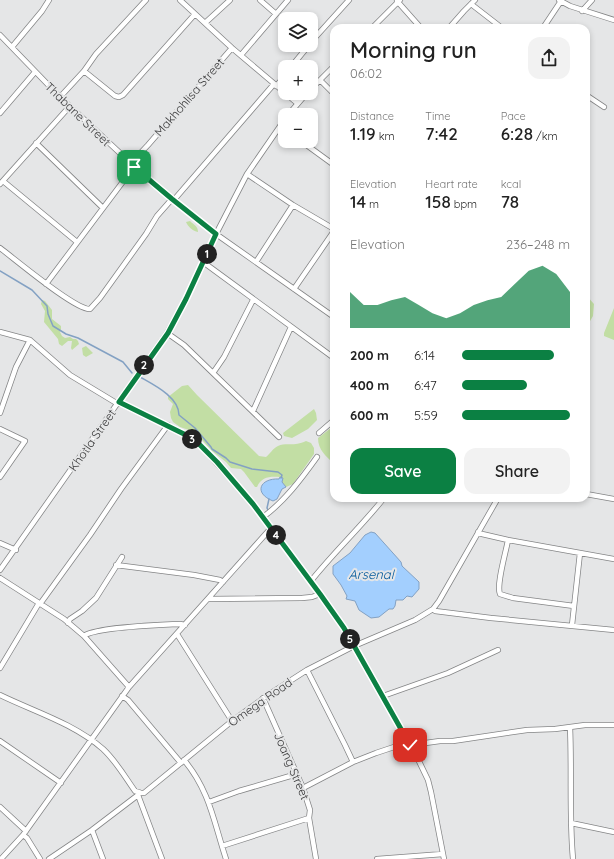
<!DOCTYPE html>
<meta charset="utf-8">
<style>
:root{--surface:#fff;--page:#f2f2f2;--text:#222;--muted:#767676;--accent:#0b8043}
body{margin:0;font-family:Quicksand,sans-serif;background:var(--page);color:var(--text);height:100vh;display:flex;flex-direction:column;font-size:15px;white-space:nowrap}
*{box-sizing:border-box;margin:0}
p{font-size:13px;color:var(--muted)}
.icon{flex:none;width:22px;height:22px;fill:none;stroke:currentColor;stroke-width:2;stroke-linecap:round;stroke-linejoin:round}
.map{position:relative;flex:1;overflow:hidden}
.drawer{position:absolute;left:330px;top:24px;width:260px;height:478px;display:flex;flex-direction:column;background:var(--surface);border-radius:12px;box-shadow:0 2px 6px #0003}
.drawer>*{flex:none}
.controls{position:absolute;left:278px;top:12px;display:grid;gap:8px}
.controls a{display:grid;place-items:center;width:40px;height:40px;border-radius:8px;background:var(--surface);box-shadow:0 2px 6px #0003;font-size:20px}
.pin{position:absolute;display:grid;place-items:center;width:34px;height:34px;color:#fff;margin:-17px;border-radius:8px;box-shadow:0 2px 6px #0006}
.km{position:absolute;width:20px;height:20px;margin:-10px;border-radius:50%;background:#222;color:#fff;font-size:11px;line-height:20px;text-align:center}
.round{display:grid;place-items:center;flex:none;width:42px;height:42px;border-radius:12px;background:var(--page)}
.headline{display:flex;align-items:center;justify-content:space-between;height:68px;padding:0 20px}
h1{font-size:22px;font-weight:600;line-height:30px}
.figures{display:grid;grid-template-columns:repeat(3,1fr);gap:6px;height:68px;padding:4px 20px}
.figures div{display:grid;align-content:center}
.figures b{font-size:17px;font-weight:600}
.figures small{font-size:11px;font-weight:400}
.figures p{font-size:11px}
.chart{height:112px;padding:8px 20px}
.chart p{display:flex;justify-content:space-between}
.chart svg{width:100%;height:72px;margin-top:4px;fill:var(--accent);opacity:.7}
.primary-button{display:flex;gap:8px;margin-top:auto;padding:8px 20px}
.primary-button a{flex:1;height:46px;border-radius:12px;background:var(--accent);color:#fff;font-size:16px;font-weight:600;line-height:46px;text-align:center}
.primary-button a+a{background:var(--page);color:var(--text)}
ul{padding:0 20px;list-style:none;font-size:13px}
li{display:grid;grid-template-columns:64px 48px 1fr;align-items:center;height:30px}
li i{height:10px;border-radius:5px;background:var(--accent)}
.map>svg:first-child{display:block}
</style>
<div class="map">
<svg width="614" height="859" viewBox="0 0 614 859">
<rect width="100%" height="100%" fill="#e5e6e7"/>
<path fill="#c2dea4" d="M190 221C194 225 198 226 198 232 193 231 188 227 186 222Z
M586 295 594 304 593 316 586 328Z
M42 300 45 301 52 310V319L61 326V329L60 332 62 336 65 338 70 337 73 339H76L78 341 79 344 72 350 71 348 72 341H68L62 346 59 344 58 339 44 322 45 311 41 304Z
M614 308V340L604 336V333Z
M86 346 93 353 86 357 83 355 82 348Z
M188 385 197 395 259 456 266 457C270 454 273 448 278 446 286 442 294 447 306 441L311 443 314 448V454L293 484 286 487 282 482 280 477C270 476 261 477 257 487H255L244 472 241 469 231 468 226 462 212 451 195 432 180 427 173 422 171 418 170 412 173 404 168 399V397L182 386Z
M314 409 316 413 317 420 308 429 292 438 284 436 283 433Z
M331 428 334 432V464C326 456 318 450 318 438Z"/>
<path fill="#a3cffe" stroke="#83a1c3" d="M280 477 283 478 282 482 286 487 282 489 277 499 273 501C253 493 260 478 279 479Z
M371 532 375 533 401 562 402 566 419 582V589L412 597 407 596 403 600H396L395 606 393 609H389L379 617 371 618 359 610 355 601 346 599 347 596 341 585 333 574V566L350 553 365 535Z"/>
<g fill="none" stroke-linecap="round" stroke-linejoin="round">
<path stroke="#83a1c3" stroke-width="1.5" d="M0 271 32 290 47 306 48 314 53 326 66 334 78 338 123 362 132 373
M140 377C154 385 179 397 179 415L195 428 211 447 212 449 226 458 230 462 252 469 278 472 282 475 281 478
M269 512 267 508 269 499"/>
<g stroke="#848586" stroke-width="6">
<path id="minor" d="M180 0 232 48 297 103
M260 0 276 14
M559 0 570 6 614 20
M397 1 421 28
M471 4 502 28
M582 11 592 0
M205 23 230 0
M372 28 400 0
M449 28 464 11 475 0
M543 28 561 1
M0 35 60 97 152 183 216 234 334 317
M311 42 349 0
M12 47 42 11 49 0
M241 55 288 0
M291 67 309 45
M84 71 115 96 119 97 123 95 195 14
M320 80 334 94
M276 86 285 76
M311 89 334 66
M586 95 604 107
M60 97 84 71 96 54 146 0
M0 113 35 72
M288 115 307 93
M280 126 285 129
M301 141 334 165
M36 143 103 208
M130 164 148 145 232 48
M247 174 293 205 334 229
M3 181 77 242
M0 184 70 106
M173 201 274 84
M0 248C15 259 75 310 90 309L100 298 146 234 157 216 172 199
M203 262 334 358
M256 262 293 205
M46 284 134 167
M294 289 334 231
M0 332 30 340 70 375 118 404
M167 333 184 345 279 437
M213 373 224 357 253 300
M119 402 188 436 200 445 253 503 320 594 344 628 416 755 428 780 431 792 444 859
M253 411 291 327
M0 413 16 367 30 340
M0 429 25 441 0 477
M319 433 334 420
M586 494 614 499
M263 517C284 502 302 478 317 457
M478 532 482 534 508 540 614 559
M508 540C506 552 496 585 500 594L513 598 574 606
M0 543 16 550
M116 565 194 575 220 580 223 582
M0 570 167 333 186 299 216 234 247 174 285 119
M0 578 64 619 84 636 129 687
M311 581C334 552 361 527 384 498
M208 599 302 598 312 597 320 594
M40 604 90 535 121 489 168 425
M433 609 435 611 491 618 614 630
M68 623 70 619 82 611 96 598 122 557
M572 625 580 553
M177 634 232 721
M84 636C96 627 161 625 180 624L185 625
M0 668 39 603
M307 670 345 745 353 762
M0 695C35 712 73 723 103 749 116 761 125 777 135 791L141 793H144L232 721 268 695 307 670 354 646 415 620 433 609 439 601 498 498
M122 696 128 700 181 763
M383 696 448 673 498 650
M263 698 303 788 310 810 309 818 316 859
M570 727C572 771 569 815 573 859
M0 741 61 783
M411 745 440 741H453L527 730 555 729 585 725H614
M184 760C210 791 214 823 226 859
M303 788 353 762 376 753 409 742
M138 795 162 859
M209 802 239 791 297 774
M0 807 26 831
M571 823 614 832
M92 830 103 859
M23 835 27 838 40 859
M222 846 309 818
M1 859 23 835 129 687 271 528
M49 859 92 830 138 795 139 792
M377 859 443 854"/>
</g>
<use href="#minor" stroke="#fff" stroke-width="4.5"/>
</g>
<g fill="none" stroke-linecap="round" stroke-linejoin="round">
<g stroke="#fff" stroke-width="8">
<path id="route" d="M134 167 172 199 216 234 186 299 168 333 119 402 188 436 200 445 217 462 253 504 320 594 344 628 410 745"/>
</g>
<use href="#route" stroke="#0b8043" stroke-width="5"/>
</g>
<g text-anchor="middle" dominant-baseline="central" stroke-width="4" stroke-linejoin="round" paint-order="stroke">
<g font-size="12" fill="#373738" stroke="#e5e6e7">
<text transform="translate(189 97) rotate(-49)">Makhohlisa Street</text>
<text transform="translate(78 114) rotate(44)">Thabane Street</text>
<text transform="translate(92 440) rotate(-55)">Khotla Street</text>
<text transform="translate(260 702) rotate(-35)">Omega Road</text>
<text transform="translate(292 766) rotate(67)">Joang Street</text>
</g>
<g font-size="13" font-style="italic" fill="#00589b" stroke="#e5e6e7">
<text x="371" y="574">Arsenal</text>
</g>
</g>
</svg>
<div class="controls">
<a><svg class="icon" aria-label="layers" viewBox="0 0 24 24"><path d="M12 4l9 5-9 5-9-5zM3 14l9 5 9-5"/></svg></a>
<a>+</a>
<a>−</a>
</div>
<div class="pin" style="left:134px;top:167px;background:#1e9e55"><svg class="icon" aria-label="arrive" viewBox="0 0 24 24"><path d="M6 21V4h12l-3 4 3 4H6"/></svg></div>
<div class="pin" style="left:410px;top:745px;background:#d93025"><svg class="icon" aria-label="check" viewBox="0 0 24 24"><path d="M5 12l5 5 9-10"/></svg></div>
<b class="km" style="left:207px;top:254px">1</b>
<b class="km" style="left:144px;top:365px">2</b>
<b class="km" style="left:192px;top:439px">3</b>
<b class="km" style="left:276px;top:535px">4</b>
<b class="km" style="left:350px;top:639px">5</b>
<section class="drawer">
<div class="headline"><div><h1>Morning run</h1><p>06:02</p></div><a class="round"><svg class="icon" aria-label="share" viewBox="0 0 24 24"><path d="M12 15V3M7 8l5-5 5 5M5 13v7h14v-7"/></svg></a></div>
<div class="figures">
<div><p>Distance</p><b>1.19<small> km</small></b></div>
<div><p>Time</p><b>7:42</b></div>
<div><p>Pace</p><b>6:28<small> /km</small></b></div>
</div>
<div class="figures">
<div><p>Elevation</p><b>14<small> m</small></b></div>
<div><p>Heart rate</p><b>158<small> bpm</small></b></div>
<div><p>kcal</p><b>78</b></div>
</div>
<div class="chart"><p><span>Elevation</span>236–248 m</p>
<svg viewBox="0 0 160 44" preserveAspectRatio="none"><path d="M0 44V22L10 30L20 30L30 27L40 25L50 30L60 35L70 38L80 35L90 30L100 27L110 25L120 17L130 9L140 6L150 11L160 22V44z"/></svg>
</div>
<ul>
<li><b>200 m</b>6:14<i style="width:85%"></i></li>
<li><b>400 m</b>6:47<i style="width:60%"></i></li>
<li><b>600 m</b>5:59<i style="width:100%"></i></li>
</ul>
<div class="primary-button"><a>Save</a><a>Share</a></div>
</section>
</div>
